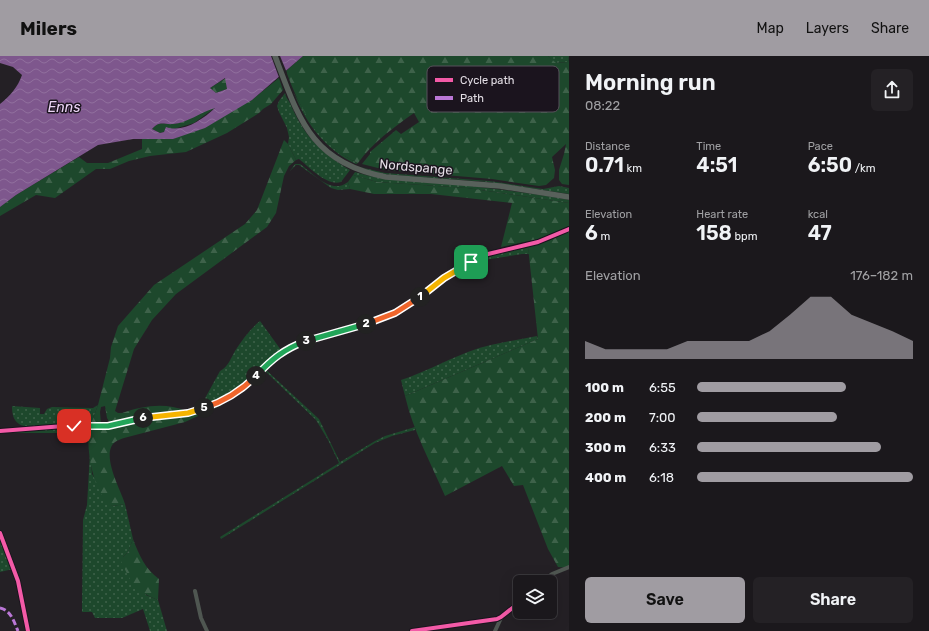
<!DOCTYPE html>
<meta charset="utf-8">
<style>
:root{--surface:#1b181c;--page:#242125;--text:#f1f3f6;--muted:#a0a0a3;--line:#39373b;--accent:#a09ca2}
body{margin:0;font-family:Rubik,sans-serif;background:var(--page);color:var(--text);height:100vh;display:flex;flex-direction:column;font-size:15px;white-space:nowrap}
*{box-sizing:border-box;margin:0}
p{font-size:13px;color:var(--muted)}
.icon{flex:none;width:22px;height:22px;fill:none;stroke:currentColor;stroke-width:2;stroke-linecap:round;stroke-linejoin:round}
.map{position:relative;flex:1;overflow:hidden}
.sheet{display:flex;flex-direction:column;background:var(--surface);width:360px}
.sheet>*{flex:none}
.fabs{position:absolute;left:513px;top:519px;display:grid;gap:8px}
.fabs a{display:grid;place-items:center;width:44px;height:44px;border-radius:6px;background:var(--surface);box-shadow:0 4px 16px #0002,0 0 0 1px var(--line);font-size:20px}
.pin{position:absolute;display:grid;place-items:center;width:34px;height:34px;color:#fff;margin:-17px;border-radius:8px;box-shadow:0 2px 6px #0006}
.km{position:absolute;width:20px;height:20px;margin:-10px;border-radius:50%;background:#222;color:#fff;font-size:11px;line-height:20px;text-align:center}
.round{display:grid;place-items:center;flex:none;width:42px;height:42px;border-radius:6px;background:var(--page)}
.summary{display:flex;align-items:center;justify-content:space-between;height:68px;padding:0 16px}
h1{font-size:22px;font-weight:600;line-height:30px}
.figures{display:grid;grid-template-columns:repeat(3,1fr);gap:6px;height:68px;padding:4px 16px}
.figures div{display:grid;align-content:center}
.figures b{font-size:20px;font-weight:600}
.figures small{font-size:11px;font-weight:400}
.figures p{font-size:11px}
.chart{height:112px;padding:8px 16px}
.chart p{display:flex;justify-content:space-between}
.chart svg{width:100%;height:72px;margin-top:4px;fill:var(--accent);opacity:.7}
.primary-button{display:flex;gap:8px;margin-top:auto;padding:8px 16px}
.primary-button a{flex:1;height:46px;border-radius:6px;background:var(--accent);color:#111;font-size:16px;font-weight:600;line-height:46px;text-align:center}
.primary-button a+a{background:var(--page);color:var(--text)}
ul{padding:0 16px;list-style:none;font-size:13px}
li{display:grid;grid-template-columns:64px 48px 1fr;align-items:center;height:30px}
li i{height:10px;border-radius:5px;background:var(--accent)}
header{display:flex;align-items:center;gap:24px;box-sizing:border-box;height:56px;padding:0 20px;background:var(--accent);color:#111}
header strong{font-size:19px}
nav{display:flex;gap:22px;margin-inline-start:auto;font-size:14px}
main{display:flex;flex:1;min-height:0}
.map>svg:first-child{display:block}
</style>
<header>
<strong>Milers</strong>
<nav><a>Map</a><a>Layers</a><a>Share</a></nav>
</header>
<main>
<div class="map">
<svg width="569" height="575" viewBox="0 0 569 575">
<defs>
<pattern id="grass-dots" width="8" height="8" patternUnits="userSpaceOnUse"><rect width="8" height="8" fill="#1d482c"/><path d="M2 2h.1M6 6h.1" fill="none" stroke="#3e624a" stroke-width="1.8" stroke-linecap="round"/></pattern>
<pattern id="forest-firs" width="22" height="20" patternUnits="userSpaceOnUse"><rect width="22" height="20" fill="#1d482c"/><path d="M5 1l3.5 6h-7zM16 11l3.5 6h-7z" fill="#3e624a"/></pattern>
<pattern id="water-waves" width="16" height="10" patternUnits="userSpaceOnUse"><rect width="16" height="10" fill="#7e578d"/><path d="M0 5q4-4 8 0t8 0" fill="none" stroke="#906f9d"/></pattern>
</defs>
<rect width="100%" height="100%" fill="#242025"/>
<path fill="url(#grass-dots)" d="M548 0H569L568 6 555 7Z
M285 37C286 42 288 43 290 47 304 80 320 96 350 114L341 126C328 131 309 111 299 103L296 104 288 88 289 81 287 72 279 56 277 50 279 45Z
M294 37C311 67 325 92 358 107L356 108C326 94 306 68 294 37Z
M295 108H300C314 118 331 139 348 126L350 133 338 134 331 132 299 109H296L290 115Z
M360 111 385 117 489 125 543 133 559 130 569 132V138L489 126 380 118Z
M355 116C384 125 411 125 440 127 482 131 524 136 565 143L569 144V147L467 132 377 126 353 119Z
M528 191 529 198H522L478 205 495 199Z
M260 265 281 294C266 305 254 321 239 333 229 340 217 346 205 350L204 349 203 346 220 315C228 311 231 302 235 295 242 284 250 273 260 265Z
M537 280 538 283 405 340 401 324C423 317 442 306 463 298 486 288 513 285 537 280Z
M265 313 319 363 340 406 375 385 385 380 415 371V374L392 380 375 387 221 483 220 481 339 407 328 384 316 364 264 314Z
M98 349 91 368C84 368 78 367 72 367 60 367 27 374 19 368 13 364 12 357 12 350L40 352V358H44L47 353 52 351 93 352Z
M69 372H89V379L72 377H0Z
M90 397 92 418 112 450 125 448 133 483 128 496 123 501 146 539 158 544 167 575H150L143 553 122 562H95L92 556H82L83 464 87 449Z
M0 479 13 513 0 516Z"/>
<path fill="url(#forest-firs)" d="M303 0H548L556 7 568 6 569 1V129L562 128 559 124V114L564 98 566 88 552 101 555 114 554 122 546 129 539 130 492 123 386 114 362 108 370 98V96L396 74 401 78 419 66 414 57C393 72 373 86 358 107 319 90 300 53 286 15Z
M226 22 227 33 216 37 210 32Z
M279 22 283 34 271 48 263 53 259 57 227 77 186 96 150 100 129 105 110 113H96L55 142 36 139 0 160V151L16 139 79 101 87 107H108L142 93V83H173L252 44Z
M216 51 194 67 160 77 152 73C159 65 163 68 172 68 181 68 190 62 198 58 204 55 210 53 216 51Z
M284 84 288 88 296 104 289 110 284 120 276 157 267 171 176 238 152 264 134 293 115 355 118 357H122C143 350 165 346 186 355L144 360 110 367 107 362 105 350 101 351 100 356 101 368H91L98 349 110 302 111 291 118 270 154 229 245 168 257 154Z
M353 119 377 126 467 132 569 147V170L539 183 501 191 512 147 431 138H374L350 133 348 126Z
M569 176V512L558 511 548 493 523 429 514 430 502 410 445 440C431 407 413 375 405 340L538 283 528 191 548 185Z
M219 349H222L185 366 124 382C121 383 118 384 115 386 100 398 121 434 125 448L112 450C93 438 86 394 89 372H109L151 363 185 360 203 356Z
M133 483C139 499 145 513 159 523L158 544C136 535 131 527 121 505L123 501 128 496Z"/>
<path fill="url(#water-waves)" fill-rule="evenodd" d="M0 0H303L252 44 205 72 173 83H133L98 89 16 139 0 151V48C10 40 18 31 22 19L13 11 0 7ZM225 22 227 33 216 37 210 32ZM215 52C202 64 183 77 166 71L164 76 160 77 152 73C160 64 164 69 173 68 187 67 201 56 215 52Z"/>
<path fill="#242025" d="M271 0H280L287 17 280 24Z"/>
<g fill="none" stroke-linecap="round" stroke-linejoin="round">
<path stroke="#4f5651" stroke-width="4" d="M0 375 64 370H108L145 362 188 357 212 350 238 335 277 300 292 290 385 262 413 246 444 222 471 206 488 198 538 186 569 173
M0 477 18 525 28 575
M542 526 552 518 569 511
M195 535 201 562 207 575
M412 575 497 563 501 561 520 546
M495 575 501 562"/>
<path stroke="#58615b" stroke-width="5.5" d="M275 0C299 63 311 107 386 121L500 130 569 141"/>
<path stroke="#ba77d6" stroke-width="3" stroke-dasharray="6 3" stroke-linecap="butt" d="M0 552C11 554 14 566 18 575"/>
<g stroke="#1b141e" stroke-width="6">
<path id="cycleway" d="M0 375 64 370H108L145 362 188 357 212 350 238 335 277 300 292 290 385 262 413 246 444 222 471 206 488 198 538 186 569 173
M0 477 18 525 28 575
M412 575 497 563 501 561 520 546"/>
</g>
<use href="#cycleway" stroke="#f35aa7" stroke-width="4"/>
</g>
<g fill="none" stroke-linecap="round" stroke-linejoin="round">
<g stroke="#fff" stroke-width="8">
<path id="split-1" d="M420 241 444 222 471 206"/>
</g>
<g stroke="#fff" stroke-width="8">
<path id="split-2" d="M366 268 395 257 420 241"/>
</g>
<g stroke="#fff" stroke-width="8">
<path id="split-3" d="M306 285 366 268"/>
</g>
<g stroke="#fff" stroke-width="8">
<path id="split-4" d="M256 320C272 303 284 293 306 285"/>
</g>
<g stroke="#fff" stroke-width="8">
<path id="split-5" d="M204 352C225 345 241 335 256 320"/>
</g>
<g stroke="#fff" stroke-width="8">
<path id="split-6" d="M143 362 188 357 204 352"/>
</g>
<g stroke="#fff" stroke-width="8">
<path id="split-7" d="M74 370H108L143 362"/>
</g>
<use href="#split-1" stroke="#f5b400" stroke-width="5"/>
<use href="#split-2" stroke="#f0652b" stroke-width="5"/>
<use href="#split-3" stroke="#22a559" stroke-width="5"/>
<use href="#split-4" stroke="#22a559" stroke-width="5"/>
<use href="#split-5" stroke="#f0652b" stroke-width="5"/>
<use href="#split-6" stroke="#f5b400" stroke-width="5"/>
<use href="#split-7" stroke="#22a559" stroke-width="5"/>
</g>
<g text-anchor="middle" dominant-baseline="central" stroke-width="3" stroke-linejoin="round" paint-order="stroke">
<g font-size="13" fill="#e3dee5" stroke="#1b141e">
<text transform="translate(416 111) rotate(5)">Nordspange</text>
</g>
<g font-size="14" font-style="italic" fill="#ebd3f5" stroke="#1b141e">
<text x="64" y="51">Enns</text>
</g>
</g>
<rect x="427" y="10" width="132" height="46" rx="6" fill="#1b141e" stroke="#57515a" stroke-width="1"/>
<rect x="435" y="22" width="18" height="4" fill="#f35aa7"/>
<rect x="435" y="40" width="18" height="4" fill="#ba77d6"/>
<g font-size="11" fill="#e3dee5">
<text x="460" y="28">Cycle path</text>
<text x="460" y="46">Path</text>
</g>
</svg>
<div class="fabs">
<a><svg class="icon" aria-label="layers" viewBox="0 0 24 24"><path d="M12 4l9 5-9 5-9-5zM3 14l9 5 9-5"/></svg></a>
</div>
<div class="pin" style="left:471px;top:206px;background:#1e9e55"><svg class="icon" aria-label="arrive" viewBox="0 0 24 24"><path d="M6 21V4h12l-3 4 3 4H6"/></svg></div>
<div class="pin" style="left:74px;top:370px;background:#d93025"><svg class="icon" aria-label="check" viewBox="0 0 24 24"><path d="M5 12l5 5 9-10"/></svg></div>
<b class="km" style="left:420px;top:241px">1</b>
<b class="km" style="left:366px;top:268px">2</b>
<b class="km" style="left:306px;top:285px">3</b>
<b class="km" style="left:256px;top:320px">4</b>
<b class="km" style="left:204px;top:352px">5</b>
<b class="km" style="left:143px;top:362px">6</b>
</div>
<section class="sheet">
<div class="summary"><div><h1>Morning run</h1><p>08:22</p></div><a class="round"><svg class="icon" aria-label="share" viewBox="0 0 24 24"><path d="M12 15V3M7 8l5-5 5 5M5 13v7h14v-7"/></svg></a></div>
<div class="figures">
<div><p>Distance</p><b>0.71<small> km</small></b></div>
<div><p>Time</p><b>4:51</b></div>
<div><p>Pace</p><b>6:50<small> /km</small></b></div>
</div>
<div class="figures">
<div><p>Elevation</p><b>6<small> m</small></b></div>
<div><p>Heart rate</p><b>158<small> bpm</small></b></div>
<div><p>kcal</p><b>47</b></div>
</div>
<div class="chart"><p><span>Elevation</span>176–182 m</p>
<svg viewBox="0 0 160 44" preserveAspectRatio="none"><path d="M0 44V33L10 38L20 38L30 38L40 38L50 33L60 33L70 33L80 33L90 27L100 17L110 6L120 6L130 17L140 22L150 27L160 33V44z"/></svg>
</div>
<ul>
<li><b>100 m</b>6:55<i style="width:69%"></i></li>
<li><b>200 m</b>7:00<i style="width:65%"></i></li>
<li><b>300 m</b>6:33<i style="width:85%"></i></li>
<li><b>400 m</b>6:18<i style="width:100%"></i></li>
</ul>
<div class="primary-button"><a>Save</a><a>Share</a></div>
</section>
</main>
